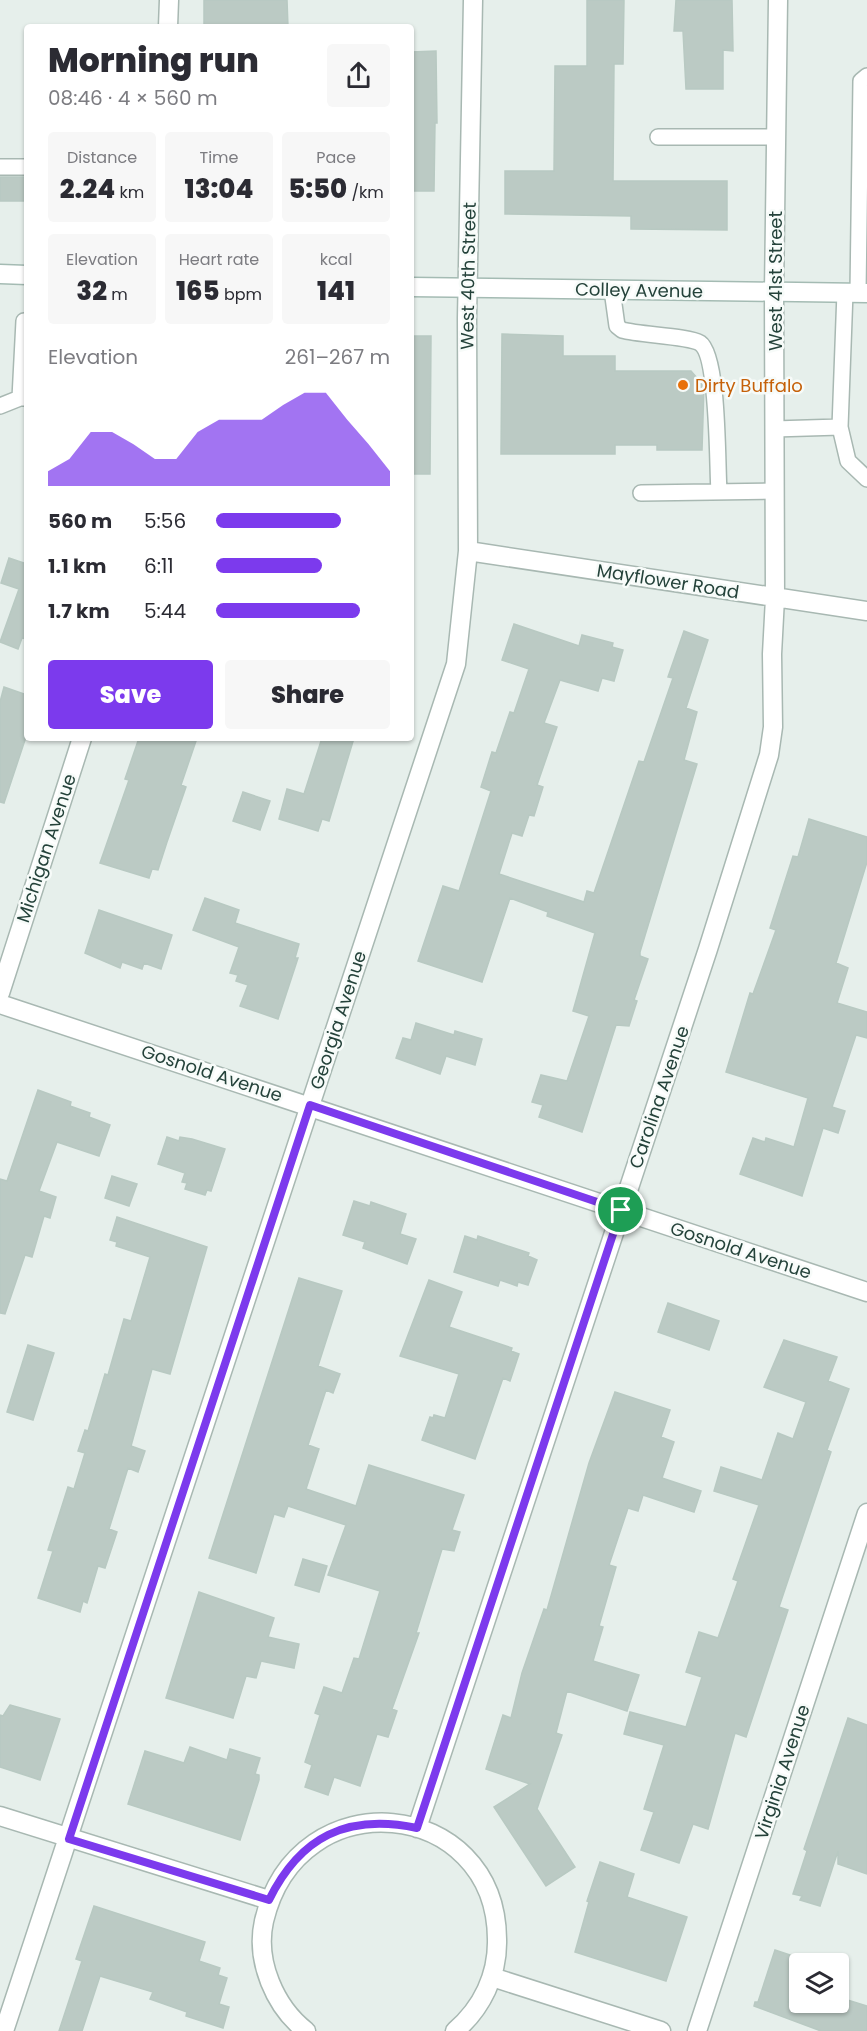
<!DOCTYPE html>
<meta charset="utf-8">
<style>
:root{--surface:#fff;--page:#f7f7f7;--text:#2b2b33;--muted:#7c7c81;--accent:#7c3aed}
body{margin:0;font-family:Poppins,sans-serif;background:var(--page);color:var(--text);height:100vh;display:flex;flex-direction:column;font-size:22px;white-space:nowrap}
*{box-sizing:border-box;margin:0}
p{font-size:20px;color:var(--muted)}
.icon{flex:none;width:33px;height:33px;fill:none;stroke:currentColor;stroke-width:2;stroke-linecap:round;stroke-linejoin:round}
.map{position:relative;flex:1;overflow:hidden}
.side{position:absolute;left:24px;top:24px;width:390px;height:717px;display:flex;flex-direction:column;background:var(--surface);border-radius:6px;box-shadow:0 2px 4px #0004}
.side>*{flex:none}
.tools{position:absolute;left:789px;top:1953px;display:grid;gap:12px}
.tools a{display:grid;place-items:center;width:60px;height:60px;border-radius:6px;background:var(--surface);box-shadow:0 2px 4px #0004;font-size:30px}
.pin{position:absolute;display:grid;place-items:center;width:51px;height:51px;color:#fff;margin:-26px;border:3px solid #fff;border-radius:50%;box-shadow:0 2px 6px #0007}
.round{display:grid;place-items:center;flex:none;width:63px;height:63px;border-radius:6px;background:var(--page)}
.summary{display:flex;align-items:center;justify-content:space-between;height:102px;padding:0 24px}
h1{font-size:33px;font-weight:800;line-height:45px}
.metrics{display:grid;grid-template-columns:repeat(3,1fr);gap:9px;height:102px;padding:6px 24px}
.metrics div{display:grid;align-content:center;border-radius:6px;background:var(--page);text-align:center}
.metrics b{font-size:26px;font-weight:800}
.metrics small{font-size:16px;font-weight:400}
.metrics p{font-size:16px}
.chart{height:168px;padding:12px 24px}
.chart p{display:flex;justify-content:space-between}
.chart svg{width:100%;height:108px;margin-top:6px;fill:var(--accent);opacity:.7}
.action{display:flex;gap:12px;margin-top:auto;padding:12px 24px}
.action a{flex:1;height:69px;border-radius:6px;background:var(--accent);color:#fff;font-size:24px;font-weight:800;line-height:69px;text-align:center}
.action a+a{background:var(--page);color:var(--text)}
ul{padding:0 24px;list-style:none;font-size:20px}
li{display:grid;grid-template-columns:96px 72px 1fr;align-items:center;height:45px}
li i{height:15px;border-radius:8px;background:var(--accent)}
.map>svg:first-child{display:block}
</style>
<div class="map">
<svg width="867" height="2031" viewBox="0 0 867 2031">
<rect width="100%" height="100%" fill="#e6efeb"/>
<path fill="#bbcac4" stroke="#b8c9c2" stroke-width="1.5" d="M204 0H287L288 27H204Z
M587 0H624L623 64H614L613 181H727V230L631 229V216L505 214V171H554L555 66H587Z
M676 0H732L733 51 723 50V89H686L683 31H674Z
M436 51 437 123H435L434 191H411V52Z
M0 177H27V201H0Z
M502 334 563 336V356H615V371H691L704 386 702 450H657V445H615V454H501Z
M411 336H431L430 474H411Z
M9 558 27 564V639L22 638 18 649 0 642 19 589 1 583Z
M514 624 579 646 582 635 613 643 612 647 623 650 614 681 602 678 598 691 560 680 544 723 557 727 537 785 543 787 534 816 529 815 522 836 512 833 499 874 584 902 587 891 594 893 639 761 644 762 673 678 668 677 684 631 708 640 686 708 697 712 684 760 697 764 640 952V956L648 959 634 1000 637 1001 629 1026 616 1025 582 1132 539 1117 543 1105 532 1102 541 1075 567 1081 589 1016 573 1011 595 933 547 916 548 912 510 898 482 982 418 961 443 886 459 891 491 791 481 787 492 752 496 753 510 712 514 713 529 669 502 660Z
M4 687 27 695V734L4 803 0 802V702Z
M139 738H197L181 785 186 787 167 842 158 870 152 869 149 878 100 863 129 780 125 779Z
M322 738H354L329 821 322 819 318 831 279 819 287 789 304 794Z
M243 792 270 801 260 830 233 821Z
M809 819 867 837V862L836 963 848 968 837 1003 867 1012V1038L856 1035 832 1107 845 1111 838 1133 823 1128 802 1196 740 1174 753 1138 765 1142 766 1138 794 1147 808 1098 726 1072 750 993 753 994 776 930 770 928 793 856 798 857Z
M205 898 239 910 235 923 299 944 295 958H298L278 1019 240 1006 248 985 236 981 238 975 230 973 239 947 193 930Z
M99 910 172 935 161 969 144 963 142 969 122 962 120 968 85 953Z
M416 1023 454 1035 455 1031 482 1039 475 1065 446 1056 440 1074 396 1058 403 1038 411 1040Z
M38 1090 71 1102 70 1106 90 1113 89 1117 110 1125 99 1156 57 1142 39 1191 56 1197 50 1218 44 1216 32 1257 25 1255 5 1314 0 1313V1179L7 1181Z
M167 1137 179 1141 180 1137 192 1139 225 1149 211 1191 207 1190 205 1195 185 1189 187 1183 182 1182 185 1173 158 1164Z
M112 1176 137 1184 129 1206 105 1198Z
M354 1201 370 1206 371 1202 406 1214 400 1234 416 1239 407 1264 363 1248 365 1242 343 1235Z
M117 1217 207 1247 170 1374 152 1369 131 1446 145 1451 138 1472 128 1468 109 1529 117 1532 105 1568 98 1566 87 1603 83 1601 80 1612 38 1598 53 1551 48 1550 68 1487 74 1489 85 1453 78 1451 85 1430 88 1431 105 1374 108 1375 124 1319 131 1321 150 1257 116 1246 117 1242 110 1240Z
M465 1236 477 1240 478 1236 529 1253 528 1256 537 1260 528 1285 518 1282 517 1286 500 1280 498 1286 454 1272Z
M299 1278 342 1291 318 1366 340 1374 333 1393 326 1390 308 1445 319 1449 306 1489 356 1506 369 1465 464 1495 452 1530 460 1532 454 1551 442 1549 416 1633H419L392 1709 397 1711 388 1737 377 1734 360 1786 334 1777 328 1795 305 1787 312 1765 305 1762 320 1715 315 1713 324 1687 342 1693 354 1658 359 1659 380 1591 328 1575 346 1525 288 1506 284 1517 274 1514 256 1573 209 1558Z
M429 1280 462 1292 449 1327 512 1348 511 1351 519 1354 510 1381 503 1378 475 1459 422 1440 430 1417 433 1418 434 1415 445 1418 459 1374 400 1356Z
M668 1303 719 1321 709 1350 658 1332Z
M784 1340 837 1357 828 1381 849 1389 827 1450 831 1452 779 1607 788 1610 746 1737 735 1733 708 1829 693 1824 679 1863 641 1850 654 1812 644 1809 664 1745 624 1734 630 1712 686 1727 702 1677 686 1672 699 1632 718 1638 738 1581 733 1579 759 1505 714 1491 721 1467 762 1480 778 1433 793 1439 806 1402 764 1387Z
M28 1345 54 1353 33 1420 7 1412Z
M615 1392 670 1410 661 1437 674 1442 662 1478 701 1491 694 1512 643 1495 638 1511 628 1508 609 1565 616 1567 599 1626 603 1627 593 1661 639 1675 627 1711 567 1691 556 1733 562 1735 537 1809 575 1867 546 1886 494 1807 530 1784 486 1769 503 1715 511 1718 522 1673 544 1609 547 1610 589 1463Z
M303 1559 327 1566 319 1592 295 1585Z
M199 1592 274 1618 268 1637 299 1644 294 1668 261 1661 256 1678 246 1676 233 1718 166 1698Z
M10 1705 60 1719 40 1780 0 1767V1715L3 1716Z
M848 1718 867 1725V1874L838 1864V1851L820 1906 800 1900 802 1896 793 1894 807 1851 804 1849Z
M190 1747 227 1760 230 1749 260 1758 255 1774 259 1775V1780L240 1840 128 1804 145 1751 184 1763Z
M600 1862 634 1874 627 1897 687 1917 666 1981 575 1952 589 1902 587 1901Z
M94 1906 205 1942 199 1961 220 1968 218 1975 227 1978 219 2004 229 2007 223 2028 186 2016 187 2012 150 1999 153 1992 100 1976 82 2031H59L82 1961 76 1959Z
M775 1950 802 1959 788 2002H838V1997L867 2006V2031H821L754 2006 755 2002H758Z"/>
<g fill="none" stroke-linecap="round" stroke-linejoin="round">
<g stroke="#a8b8b2" stroke-width="18">
<path id="lane" d="M658 137H777
M0 167H27
M612 290 617 326 622 330C640 335 688 336 700 343 719 356 717 465 719 492
M858 292 861 81 867 76
M27 321H24L20 398H27
M0 406 20 398
M840 427 848 461 867 479
M774 429 840 427 845 292
M641 493 775 491"/>
</g>
<g stroke="#a8b8b2" stroke-width="21">
<path id="street" d="M168 27 169 0
M468 551 867 611
M0 993 82 738
M0 1004 867 1292
M0 1816 269 1900
M417 1828 708 949 769 755 773 727 772 654 775 598 774 291 778 0
M492 1977 661 2031
M4 2031 456 664 468 551 467 318 473 0
M306 2031C275 2007 255 1961 264 1921 298 1777 496 1798 497 1939 498 1975 482 2008 455 2031
M697 2031 867 1513"/>
</g>
<g stroke="#a4bbb3" stroke-width="21">
<path id="secondary" d="M0 274 27 275
M411 287 867 293"/>
</g>
<use href="#lane" stroke="#fff" stroke-width="15"/>
<use href="#street" stroke="#fff" stroke-width="18"/>
<use href="#secondary" stroke="#fff" stroke-width="18"/>
</g>
<g fill="none" stroke-linecap="round" stroke-linejoin="round">
<g stroke="#fff" stroke-width="12">
<path id="route" d="M310 1105 621 1210 417 1828C347 1813 300 1837 269 1900L69 1839Z"/>
</g>
<use href="#route" stroke="#7c3aed" stroke-width="8"/>
</g>
<circle fill="#e8710a" stroke="#f7fbf9" stroke-width="2" cx="683" cy="385" r="6"/>
<g text-anchor="middle" dominant-baseline="central" stroke-width="5" stroke-linejoin="round" paint-order="stroke">
<g font-size="18" fill="#24423a" stroke="#f7fbf9">
<text transform="translate(468 276) rotate(-89)">West 40th Street</text>
<text transform="translate(775 281) rotate(-90)">West 41st Street</text>
<text transform="translate(639 290) rotate(1)">Colley Avenue</text>
<text transform="translate(668 581) rotate(9)">Mayflower Road</text>
<text transform="translate(46 848) rotate(-72)">Michigan Avenue</text>
<text transform="translate(338 1020) rotate(-72)">Georgia Avenue</text>
<text transform="translate(212 1073) rotate(18)">Gosnold Avenue</text>
<text transform="translate(659 1097) rotate(-71)">Carolina Avenue</text>
<text transform="translate(741 1250) rotate(18)">Gosnold Avenue</text>
<text transform="translate(782 1772) rotate(-72)">Virginia Avenue</text>
</g>
<g font-size="18" fill="#c56008" stroke="#f7fbf9" text-anchor="start">
<text x="695" y="385">Dirty Buffalo</text>
</g>
</g>
</svg>
<div class="tools">
<a><svg class="icon" aria-label="layers" viewBox="0 0 24 24"><path d="M12 4l9 5-9 5-9-5zM3 14l9 5 9-5"/></svg></a>
</div>
<div class="pin" style="left:621px;top:1210px;background:#1e9e55"><svg class="icon" aria-label="arrive" viewBox="0 0 24 24"><path d="M6 21V4h12l-3 4 3 4H6"/></svg></div>
<section class="side">
<div class="summary"><div><h1>Morning run</h1><p>08:46 · 4 × 560 m</p></div><a class="round"><svg class="icon" aria-label="share" viewBox="0 0 24 24"><path d="M12 15V3M7 8l5-5 5 5M5 13v7h14v-7"/></svg></a></div>
<div class="metrics">
<div><p>Distance</p><b>2.24<small> km</small></b></div>
<div><p>Time</p><b>13:04</b></div>
<div><p>Pace</p><b>5:50<small> /km</small></b></div>
</div>
<div class="metrics">
<div><p>Elevation</p><b>32<small> m</small></b></div>
<div><p>Heart rate</p><b>165<small> bpm</small></b></div>
<div><p>kcal</p><b>141</b></div>
</div>
<div class="chart"><p><span>Elevation</span>261–267 m</p>
<svg viewBox="0 0 160 44" preserveAspectRatio="none"><path d="M0 44V38L10 33L20 22L30 22L40 27L50 33L60 33L70 22L80 17L90 17L100 17L110 11L120 6L130 6L140 17L150 27L160 38V44z"/></svg>
</div>
<ul>
<li><b>560 m</b>5:56<i style="width:72%"></i></li>
<li><b>1.1 km</b>6:11<i style="width:61%"></i></li>
<li><b>1.7 km</b>5:44<i style="width:83%"></i></li>
</ul>
<div class="action"><a>Save</a><a>Share</a></div>
</section>
</div>
